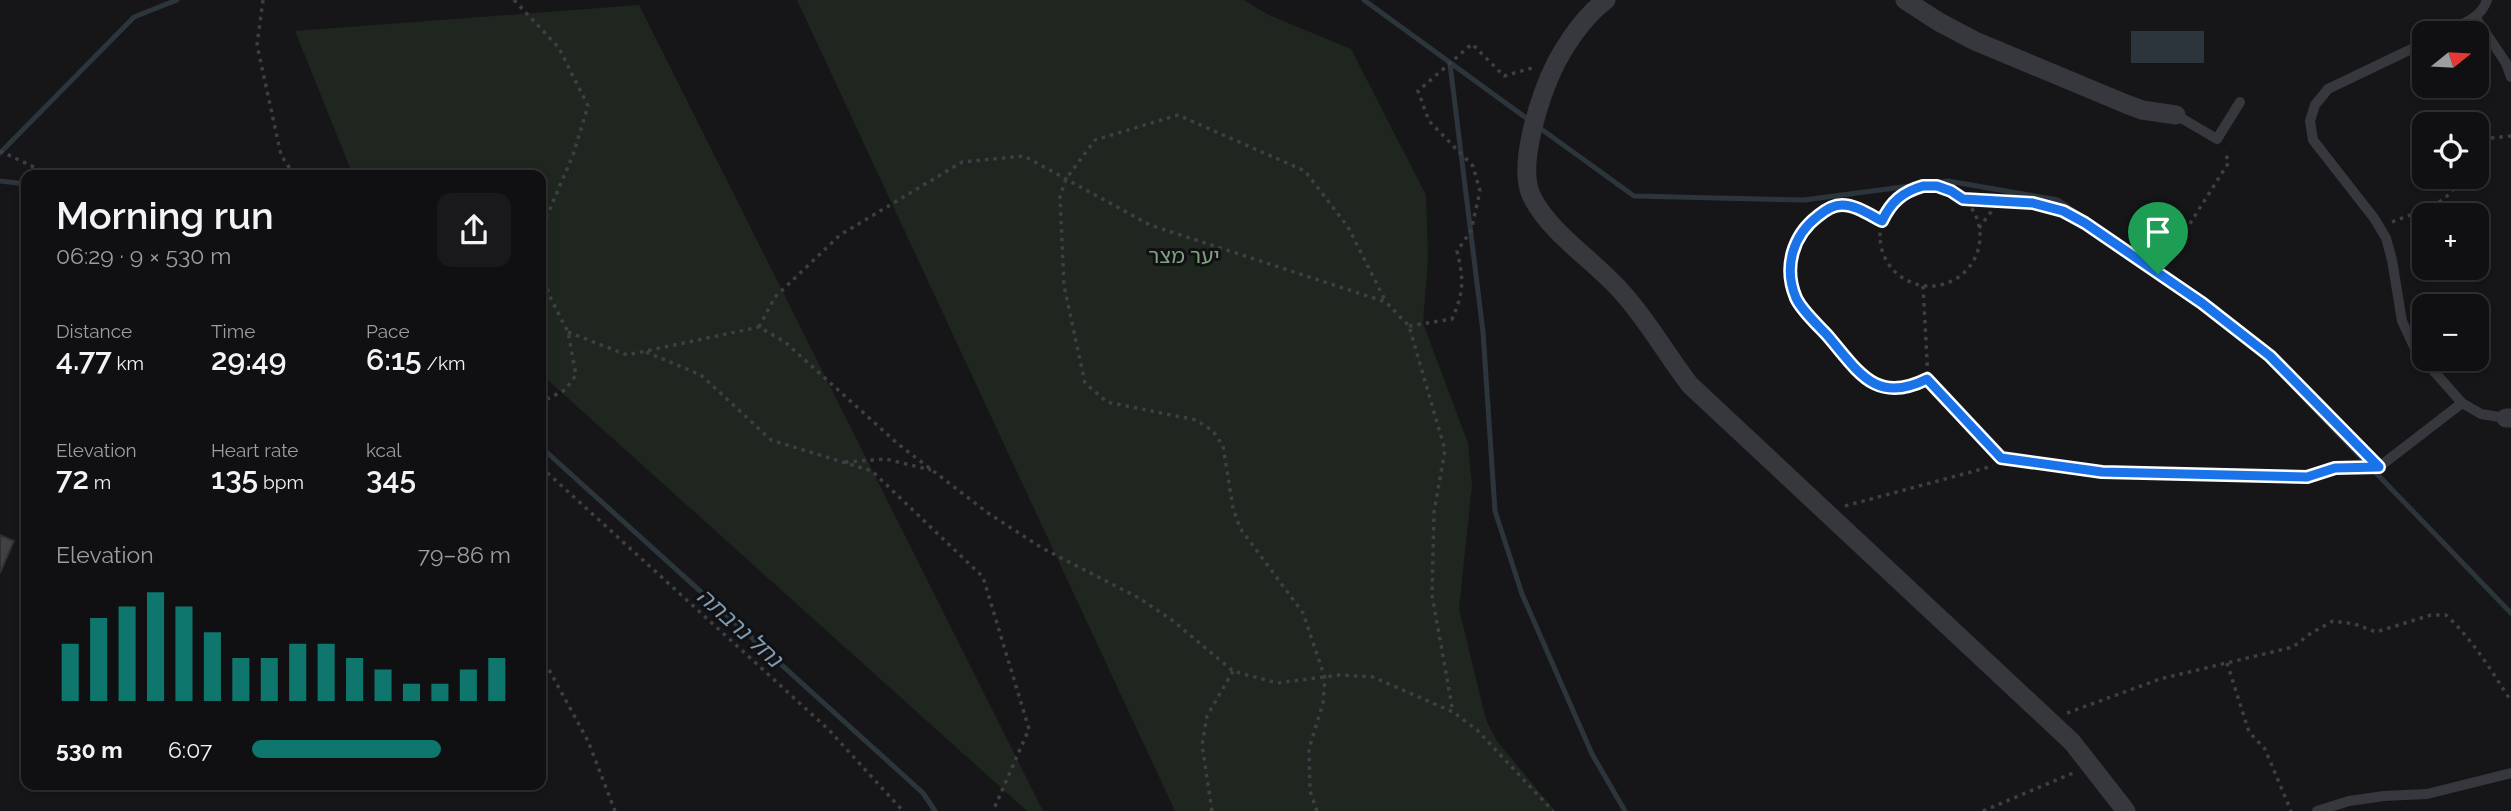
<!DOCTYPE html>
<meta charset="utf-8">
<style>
:root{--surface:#101012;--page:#19191b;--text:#f1f3f6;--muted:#9c9d9f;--line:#303032;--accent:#0f766e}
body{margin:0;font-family:Raleway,"Noto Sans Hebrew",sans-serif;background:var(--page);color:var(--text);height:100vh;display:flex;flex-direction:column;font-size:26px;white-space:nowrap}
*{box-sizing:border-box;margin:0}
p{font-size:23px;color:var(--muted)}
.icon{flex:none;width:38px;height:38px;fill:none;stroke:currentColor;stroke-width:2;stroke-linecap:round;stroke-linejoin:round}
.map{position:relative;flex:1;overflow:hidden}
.details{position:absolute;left:21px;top:170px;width:525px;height:620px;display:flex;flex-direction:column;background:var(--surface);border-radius:14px;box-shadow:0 4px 10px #0003,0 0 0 2px var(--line)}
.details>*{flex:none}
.needle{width:46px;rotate:72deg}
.fabs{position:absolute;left:2412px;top:21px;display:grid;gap:14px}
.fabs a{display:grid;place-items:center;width:77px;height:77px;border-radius:14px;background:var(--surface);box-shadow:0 4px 10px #0003,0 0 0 2px var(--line);font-size:35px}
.pin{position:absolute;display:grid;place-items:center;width:60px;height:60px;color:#fff;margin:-72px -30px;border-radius:50% 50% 50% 0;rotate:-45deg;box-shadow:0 0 7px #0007}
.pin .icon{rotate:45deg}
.round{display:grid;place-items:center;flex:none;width:74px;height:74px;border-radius:14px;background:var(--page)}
.headline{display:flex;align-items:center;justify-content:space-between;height:119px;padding:0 35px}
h1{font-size:38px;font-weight:600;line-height:52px}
.metrics{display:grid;grid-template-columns:repeat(3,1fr);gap:10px;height:119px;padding:7px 35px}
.metrics div{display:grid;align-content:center}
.metrics b{font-size:30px;font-weight:600}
.metrics small{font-size:19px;font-weight:400}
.metrics p{font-size:19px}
.chart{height:196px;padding:14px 35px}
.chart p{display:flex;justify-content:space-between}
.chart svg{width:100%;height:126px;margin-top:7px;stroke:var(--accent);stroke-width:6}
ul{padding:0 35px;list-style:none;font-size:23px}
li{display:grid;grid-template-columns:112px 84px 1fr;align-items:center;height:52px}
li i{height:18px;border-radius:9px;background:var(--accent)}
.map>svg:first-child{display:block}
</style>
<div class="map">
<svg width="2511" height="811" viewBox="0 0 2511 811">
<rect width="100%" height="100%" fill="#161618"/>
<path fill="#1e261f" d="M797 0H1244L1269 15 1351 49 1426 195 1428 259 1423 323 1468 443 1472 485 1459 609 1486 720 1497 741 1555 811H1175Z
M639 5 1043 811H1027L541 374V175H353L295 31Z"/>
<path fill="#2c353c" d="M2131 31H2204V63H2131Z"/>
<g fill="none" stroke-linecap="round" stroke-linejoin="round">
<path stroke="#2c353c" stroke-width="5" d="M1364 0 1529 120
M1450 64 1483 332 1495 511 1522 594 1592 754 1625 811
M1537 126 1634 196 1804 200 1948 181 2058 200 2217 308 2511 613
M0 153 134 17 177 0
M0 181 26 184
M541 447 923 793 935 811"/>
</g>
<path fill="#404145" stroke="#303034" stroke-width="2" d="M0 535 14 541 0 573Z"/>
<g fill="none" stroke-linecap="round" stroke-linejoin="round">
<path stroke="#3d3f44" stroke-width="3.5" stroke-dasharray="3.5 5" stroke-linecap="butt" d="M263 0 257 45 281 155 294 175
M514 0 559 48 588 106 573 155 541 230
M2476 144 2481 139 2511 136
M0 151 51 175
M1880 236a50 50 0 1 1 100 0a50 50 0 1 1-100 0Z
M1963 199 1999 201
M1882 221C1870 215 1856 205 1842 205 1834 205 1824 211 1818 216 1793 235 1783 267 1796 298 1802 311 1817 324 1827 335 1858 371 1875 404 1928 379
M2392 222C2418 211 2450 205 2460 177
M1979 228 1999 201 2033 203 2063 211 2085 223 2202 303 2270 356 2365 453
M541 264 549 295 568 332 576 375 565 390 541 402
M2158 274 2229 162 2224 151
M1923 286 1928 379 1994 450
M1409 326 1452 319C1464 293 1464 279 1457 251L1471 231 1480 191 1473 166 1429 121 1418 91 1472 44 1504 76 1532 68 1534 65
M759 327 775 297 840 235 962 162 1024 156 1150 225 1386 302 1409 326 1445 450 1434 512 1432 595 1453 712
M568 332 627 355 759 327 785 342 898 444 988 513 1042 548 1139 598 1172 620 1233 671 1277 683 1339 675 1373 677 1453 712 1477 730 1553 811
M646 352 701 375 771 440 872 471 983 577 1029 729 993 811
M845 462 886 459 931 470
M541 467 828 729 903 811
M1845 506 1993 466
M541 655 588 741 615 811
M2227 663 2249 732 2265 749 2291 811
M2067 713 2160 679 2293 647 2311 633 2333 621 2355 624 2376 632 2431 615H2446C2473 640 2491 670 2511 701
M1212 811 1202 745 1207 716 1233 671
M1317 811 1310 791 1309 749 1323 703 1325 678 1303 613 1240 528 1233 508 1223 446 1213 431 1196 420 1107 402 1085 383 1064 286 1060 196 1066 179 1095 140 1178 115 1305 171 1348 227 1386 302
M1983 811 2073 773"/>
<path stroke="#37383d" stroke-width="10" d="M2475 17 2506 63 2511 77
M2443 33C2460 25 2481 19 2487 0
M2424 43 2328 89 2315 105 2310 121 2313 140 2374 218 2386 238 2392 260 2402 321 2416 351 2462 403 2481 414 2506 418
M2176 115 2217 139 2240 102
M2001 458 2102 472 2307 477 2335 468 2379 467 2462 403
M2317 811 2349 801 2384 796 2427 794 2511 773"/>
<path stroke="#37383d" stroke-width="19" d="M1606 0C1586 15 1568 41 1556 63 1541 93 1516 166 1532 197 1551 234 1592 259 1620 290 1647 319 1666 354 1690 385L2072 742 2126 811
M1905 0 1939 22 1975 41 2126 104 2142 110 2176 115
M2506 418H2511"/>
</g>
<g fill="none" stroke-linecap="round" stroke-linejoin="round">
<g stroke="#fff" stroke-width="14">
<path id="route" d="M1923 186H1937L1951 191 1963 199 2033 203 2063 211 2085 223 2202 303 2270 356 2379 467 2335 468 2307 477 2102 472 2001 458 1927 379C1875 405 1858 371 1827 335 1817 324 1802 311 1796 298 1783 267 1793 235 1818 216 1824 211 1834 205 1842 205 1856 205 1870 215 1882 221 1891 202 1902 192 1923 186Z"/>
</g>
<use href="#route" stroke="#1a73e8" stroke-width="9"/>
</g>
<g text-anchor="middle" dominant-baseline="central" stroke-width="6" stroke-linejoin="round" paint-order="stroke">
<g font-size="21" fill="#7fa381" stroke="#111113">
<text x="1184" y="255">יער מצר</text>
</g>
<g font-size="23" font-style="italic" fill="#7f9bb3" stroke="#111113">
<text transform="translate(740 627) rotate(42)">נחל נרבתה</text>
</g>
</g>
</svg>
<div class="fabs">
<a><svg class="needle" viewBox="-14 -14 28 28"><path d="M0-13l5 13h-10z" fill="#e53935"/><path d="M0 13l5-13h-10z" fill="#9c9d9f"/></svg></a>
<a><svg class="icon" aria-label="locate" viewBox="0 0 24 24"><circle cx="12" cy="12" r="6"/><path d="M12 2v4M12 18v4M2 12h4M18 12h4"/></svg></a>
<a>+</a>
<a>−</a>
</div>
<div class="pin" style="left:2158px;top:274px;background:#1e9e55"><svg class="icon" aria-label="arrive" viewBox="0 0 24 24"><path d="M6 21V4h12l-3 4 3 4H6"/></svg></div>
<section class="details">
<div class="headline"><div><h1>Morning run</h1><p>06:29 · 9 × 530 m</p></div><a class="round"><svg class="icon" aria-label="share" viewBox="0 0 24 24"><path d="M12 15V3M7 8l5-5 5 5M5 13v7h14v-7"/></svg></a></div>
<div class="metrics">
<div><p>Distance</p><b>4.77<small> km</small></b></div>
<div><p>Time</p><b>29:49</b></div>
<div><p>Pace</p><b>6:15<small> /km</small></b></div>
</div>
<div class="metrics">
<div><p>Elevation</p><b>72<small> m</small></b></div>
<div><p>Heart rate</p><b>135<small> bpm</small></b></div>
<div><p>kcal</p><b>345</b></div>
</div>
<div class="chart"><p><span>Elevation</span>79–86 m</p>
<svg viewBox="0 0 160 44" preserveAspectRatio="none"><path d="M5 44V24M15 44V15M25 44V11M35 44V6M45 44V11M55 44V20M65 44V29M75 44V29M85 44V24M95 44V24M105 44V29M115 44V33M125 44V38M135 44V38M145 44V33M155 44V29"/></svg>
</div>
<ul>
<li><b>530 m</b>6:07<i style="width:73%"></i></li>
</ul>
</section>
</div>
